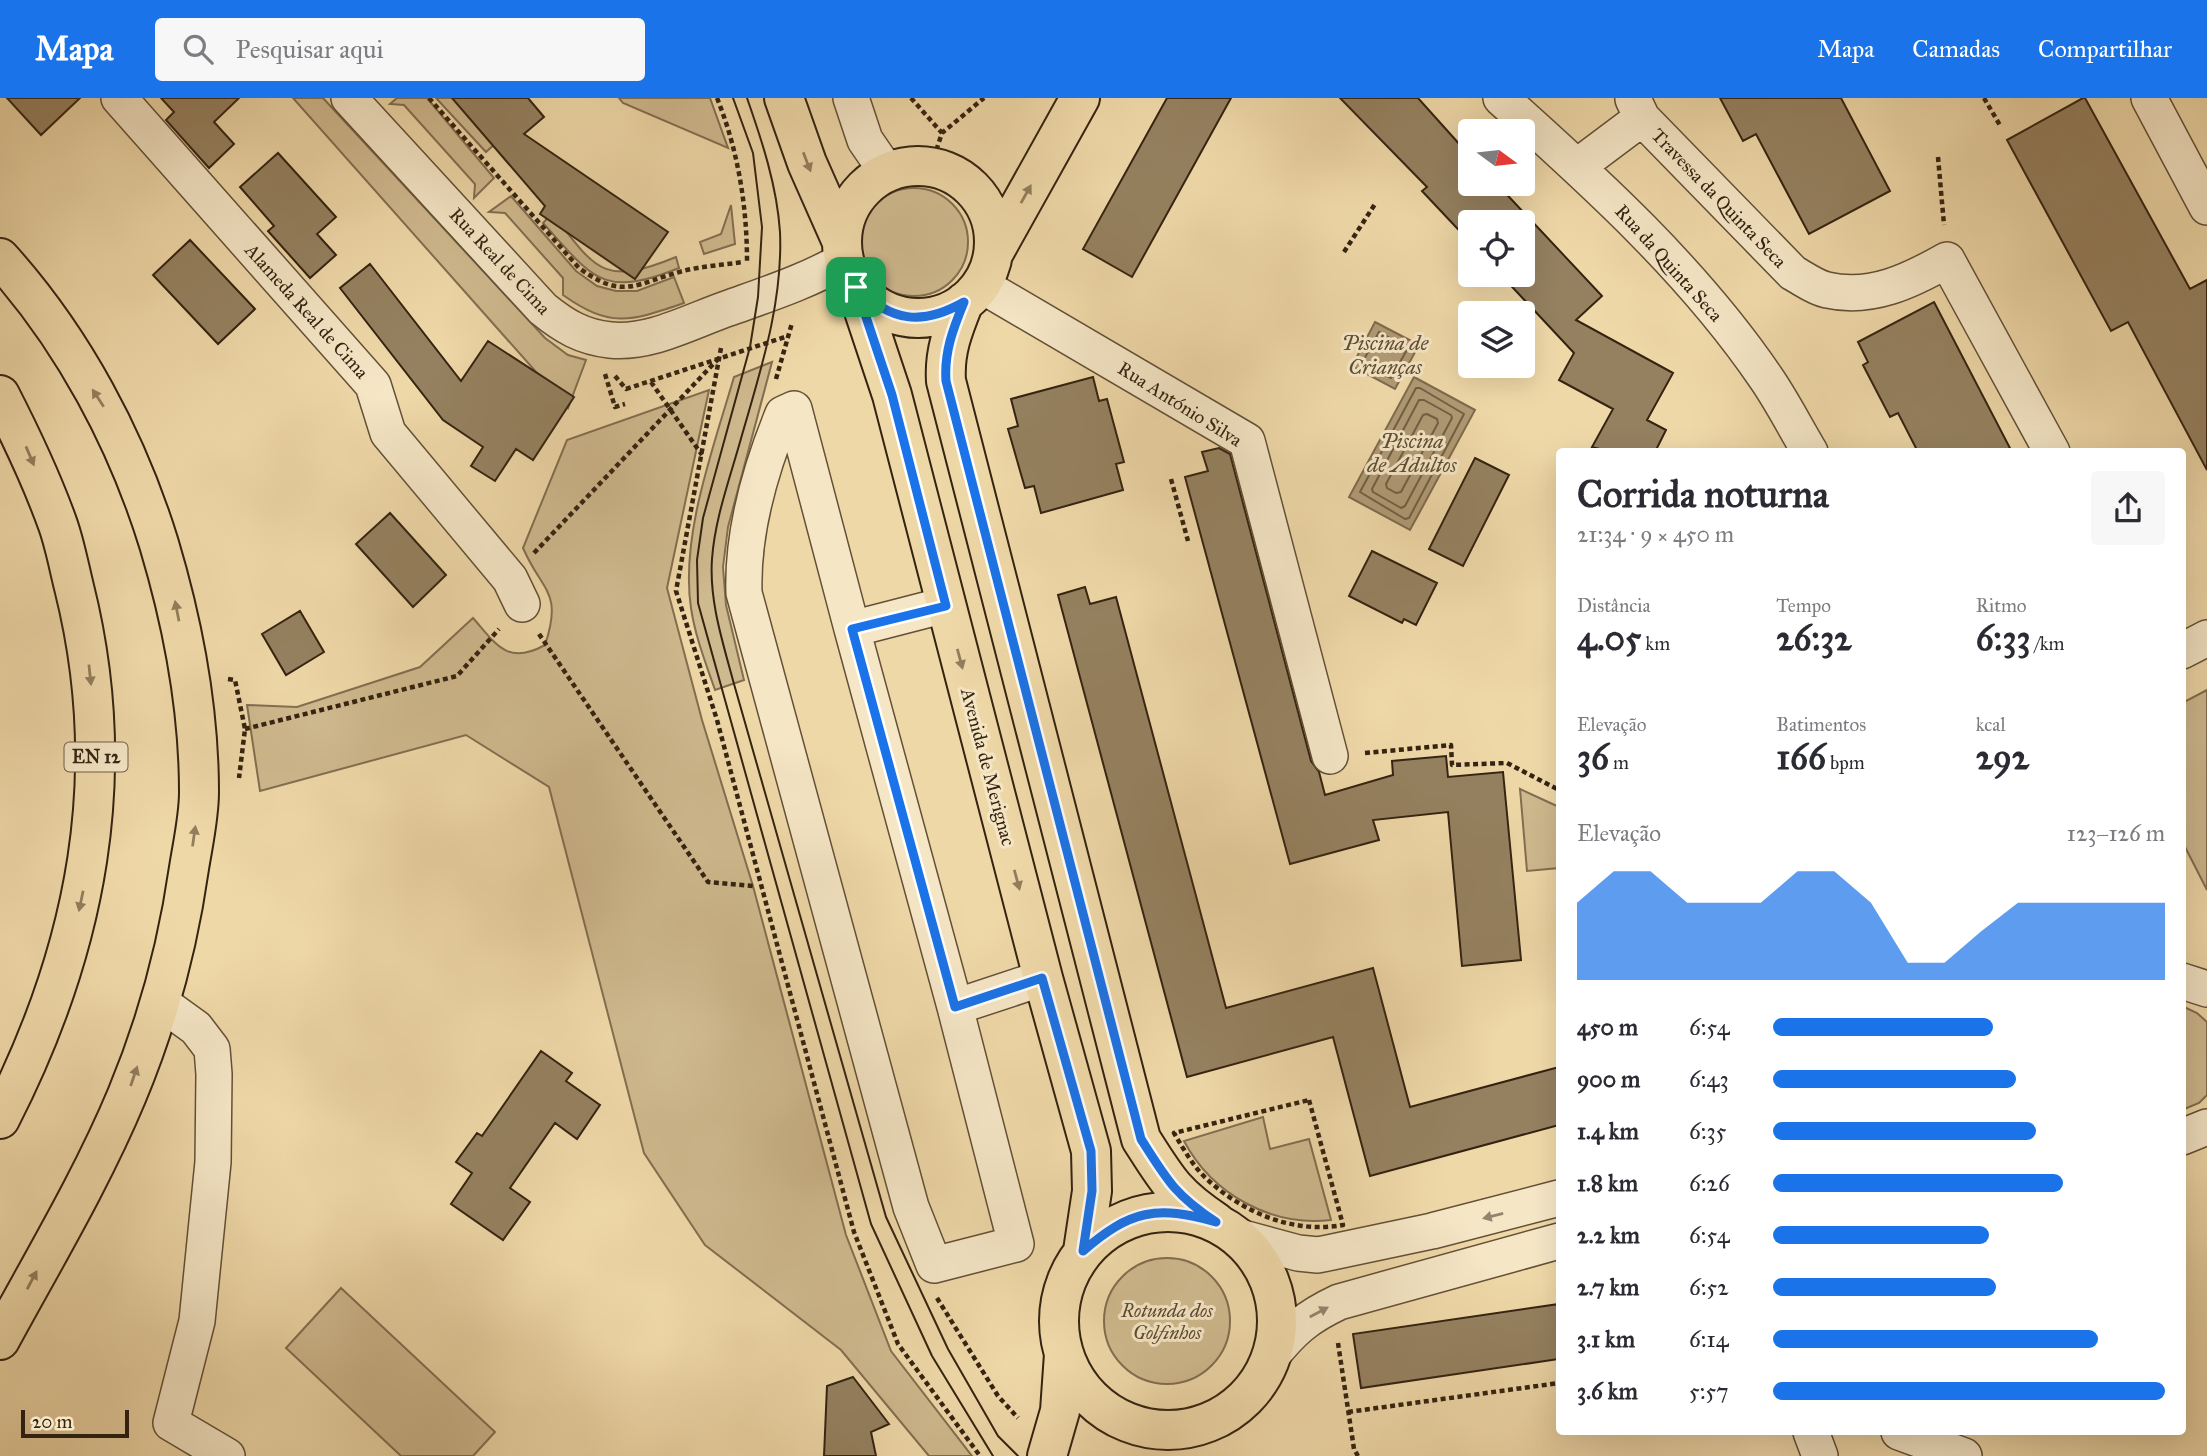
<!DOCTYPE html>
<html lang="pt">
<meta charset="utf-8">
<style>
:root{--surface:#fff;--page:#f7f7f7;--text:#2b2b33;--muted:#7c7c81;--accent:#1a73e8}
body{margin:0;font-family:"IM FELL Great Primer",serif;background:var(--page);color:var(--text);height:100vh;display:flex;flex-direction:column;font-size:26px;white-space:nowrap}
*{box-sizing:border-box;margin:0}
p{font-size:23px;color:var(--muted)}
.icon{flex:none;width:38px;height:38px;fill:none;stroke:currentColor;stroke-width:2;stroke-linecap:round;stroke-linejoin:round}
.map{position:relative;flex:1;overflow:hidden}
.sheet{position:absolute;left:1556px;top:350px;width:630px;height:987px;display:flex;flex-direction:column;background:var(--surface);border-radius:7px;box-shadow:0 7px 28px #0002}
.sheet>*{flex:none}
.needle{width:46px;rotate:105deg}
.tools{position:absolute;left:1458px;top:21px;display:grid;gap:14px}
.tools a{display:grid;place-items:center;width:77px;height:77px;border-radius:7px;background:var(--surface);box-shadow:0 7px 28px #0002;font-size:35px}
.scale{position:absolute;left:21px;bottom:18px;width:108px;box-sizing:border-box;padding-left:7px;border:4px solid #342311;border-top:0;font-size:19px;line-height:24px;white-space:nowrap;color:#342311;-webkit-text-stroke:5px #f5e6c6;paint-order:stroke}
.pin{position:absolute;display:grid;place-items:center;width:60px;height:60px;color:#fff;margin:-30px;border-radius:14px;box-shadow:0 4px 10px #0006}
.round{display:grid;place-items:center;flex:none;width:74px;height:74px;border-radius:7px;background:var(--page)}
.summary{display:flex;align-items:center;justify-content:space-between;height:119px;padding:0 21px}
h1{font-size:38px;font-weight:700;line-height:52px}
.metrics{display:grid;grid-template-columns:repeat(3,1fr);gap:10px;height:119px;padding:7px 21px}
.metrics div{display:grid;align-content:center}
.metrics b{font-size:35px;font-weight:700}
.metrics small{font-size:19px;font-weight:400}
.metrics p{font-size:19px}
.chart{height:196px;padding:14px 21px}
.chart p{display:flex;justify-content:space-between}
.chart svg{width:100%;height:126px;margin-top:7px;fill:var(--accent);opacity:.7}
ul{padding:0 21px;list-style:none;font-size:23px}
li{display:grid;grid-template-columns:112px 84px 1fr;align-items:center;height:52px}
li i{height:18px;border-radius:9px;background:var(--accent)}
header{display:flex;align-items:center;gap:42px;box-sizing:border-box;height:98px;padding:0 35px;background:var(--accent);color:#fff}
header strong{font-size:33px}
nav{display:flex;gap:38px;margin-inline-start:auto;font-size:24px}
.search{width:490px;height:63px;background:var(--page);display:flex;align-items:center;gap:18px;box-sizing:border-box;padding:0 24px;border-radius:7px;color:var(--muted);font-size:26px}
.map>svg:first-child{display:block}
</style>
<header>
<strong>Mapa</strong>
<div class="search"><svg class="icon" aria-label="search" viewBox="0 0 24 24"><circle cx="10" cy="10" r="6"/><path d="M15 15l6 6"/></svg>Pesquisar aqui</div>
<nav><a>Mapa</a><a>Camadas</a><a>Compartilhar</a></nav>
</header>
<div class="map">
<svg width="2207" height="1358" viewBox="0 0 2207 1358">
<rect width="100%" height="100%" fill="#efd8a8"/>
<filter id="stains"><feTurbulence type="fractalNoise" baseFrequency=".00286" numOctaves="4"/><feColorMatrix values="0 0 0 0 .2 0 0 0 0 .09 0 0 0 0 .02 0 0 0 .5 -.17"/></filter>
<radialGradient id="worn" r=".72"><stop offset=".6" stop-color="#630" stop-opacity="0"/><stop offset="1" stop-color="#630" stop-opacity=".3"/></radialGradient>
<path fill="#cfb98e" stroke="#826e50" stroke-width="2" d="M293 0H323L545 240 568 257 586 262 568 310Z
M397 0H427L494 80 474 100 475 86 404 7 390 6Z
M436 0H458L498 43 486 54Z
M619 0H710L728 50 623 5Z
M860 144a54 54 0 1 1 108 0a54 54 0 1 1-108 0Z
M511 98 576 173 597 188 616 193H637L674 179 684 205C631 223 611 231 563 197V180L505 115 489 114Z
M731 107 735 146 704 156 700 144 721 136Z
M552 115C596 172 603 189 676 159L679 170C602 201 593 180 543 125Z
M772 264 728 429 723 469 726 507 744 582 715 592C706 566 695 538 691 510 680 438 714 348 734 279Z
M709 292 667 490 702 622 753 788 846 1137 891 1253 972 1358H929L841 1252 705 1147 644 1055 549 689 466 637 260 693 247 607 297 609 420 569 473 520C496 546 507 568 545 547 563 493 542 494 523 450L567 342Z
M2207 592V792L2182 743V605Z
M1520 691 1559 709V770L1527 773Z
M2182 908 2197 915 2207 924V997L2199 1005 2182 1012Z
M1263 1019 1270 1051 1309 1041 1331 1122C1271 1129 1212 1096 1184 1043Z
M1104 1223a63 63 0 1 1 126 0a63 63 0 1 1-126 0Z
M341 1190 495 1334 473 1358H401L286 1250Z"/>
<path fill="#af9a75" stroke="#7e6a4d" stroke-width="2" d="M1375 224 1419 247 1395 291 1352 268Z
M1414 279 1475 312 1410 432 1349 399Z"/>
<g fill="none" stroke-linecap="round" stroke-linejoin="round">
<path stroke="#725e43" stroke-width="2" d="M1379 234 1408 250 1391 280 1362 265Z
M1416 290H1420L1464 316 1409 420 1405 421 1360 394Z
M1419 302H1424L1451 317 1452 320 1405 408 1401 410 1373 394 1372 391Z
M1427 316 1437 321 1438 325 1401 394 1396 395 1387 390 1386 386 1423 317Z"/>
</g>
<path fill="#958160" stroke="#342311" stroke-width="2" d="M7 0H80L41 37Z
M161 0H239L214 24 234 46 209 70 166 22 174 14Z
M452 0H528L544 19 524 36 668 134 635 181 540 116 545 108Z
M1167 0H1231L1132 179 1083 151Z
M1340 0H1418L1470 58V86H1497L1602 198 1576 222 1673 275 1647 322 1666 332 1655 354H1611L1592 349 1613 311 1559 282 1574 255 1501 177H1522V124H1470V144L1422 93 1427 89Z
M1720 0H1841L1890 93 1809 136 1756 36 1743 43Z
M2083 0H2085L2190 191 2207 182V372L2128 224 2111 233 2007 42Z
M278 55 336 119 317 136 336 157 310 180 268 133 274 128 240 89Z
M190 142 255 211 218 246 153 177Z
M370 166 461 283 488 243 574 299 533 362 516 351 495 383 471 368 483 349 443 322 340 190Z
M1934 204 2012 354H1918L1898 315 1890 319 1863 267 1868 264 1858 244Z
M1093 279 1099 303 1107 301 1124 364 1116 366 1123 392 1041 415 1034 388 1025 390 1008 331 1018 328 1011 301Z
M1219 350 1230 356 1311 663 1319 674 1325 697 1393 677 1392 663 1446 658 1448 679 1503 674 1521 862 1462 868 1448 714 1373 722 1379 742 1290 766 1185 379 1208 373 1202 354Z
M1475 360 1509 377 1463 468 1429 451Z
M390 415 446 477 413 509 356 446Z
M1372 453 1437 485 1416 527 1404 521 1402 525 1349 498Z
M1085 489 1090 506 1116 499 1226 910 1373 870 1410 1009 1559 969V1027L1370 1078 1333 939 1187 979 1058 497Z
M300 513 324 554 286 577 262 536Z
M541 953 572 975 566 983 600 1007 577 1041 555 1025 510 1090 530 1104 503 1142 451 1106 472 1075 456 1064 477 1035 482 1038Z
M1559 1206V1261L1361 1290 1353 1236Z
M853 1279 889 1326 871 1334 876 1358H824L827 1288Z"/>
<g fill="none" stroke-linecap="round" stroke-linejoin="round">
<g stroke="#635037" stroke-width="38">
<path id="minor" d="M119 0 373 287 388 335 510 481 522 506
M349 0 543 211C564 228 582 239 610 242 651 246 691 223 729 210 768 196 808 183 844 162
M851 0 865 42 887 74
M1501 0C1596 85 1694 174 1766 280 1782 303 1795 329 1810 354
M2149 0 2207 109
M1642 20 1793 175C1804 181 1816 190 1827 192 1871 202 1910 183 1947 162L2052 354
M1578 68 1642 20 1633 1
M981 187 1247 343 1330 658
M852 531 955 909 1016 1146 934 1167 911 1109 744 495C742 434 760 372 783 316L794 311 852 531 945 507
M2182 553 2207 540
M2182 883 2207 891
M160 904 196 930 212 951 214 976 213 1064 197 1223 171 1325 227 1358
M955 909 1043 880
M2182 1039 2207 1029
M1239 1139 1298 1155 1318 1157 1432 1133 1559 1100
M1270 1260C1292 1232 1307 1219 1339 1204L1559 1143
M1811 1334 1820 1358
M1899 1334 1964 1358"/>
</g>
<g stroke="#342311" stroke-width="42">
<path id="major" d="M784 0 807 65 842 144
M842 144a76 76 0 1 1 152 0a76 76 0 1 1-152 0Z
M993 156 1080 0
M0 160C73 241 127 342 159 446 183 526 199 610 199 694 199 719 193 745 189 770 178 847 157 925 127 997 92 1081 44 1161 0 1242
M856 189 892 297 1043 880 1091 1053 1092 1093 1083 1153
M964 204C953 231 944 254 946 283L1141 1041C1167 1082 1175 1097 1216 1124
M0 297C22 340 42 382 58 427 65 447 69 469 74 489 121 676 87 851 0 1021
M1059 1223a109 109 0 1 1 218 0a109 109 0 1 1-218 0Z
M1047 1358 1060 1313 1064 1256"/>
</g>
<path stroke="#342311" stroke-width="4.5" stroke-dasharray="5 3.5" stroke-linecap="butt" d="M429 0 579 170C624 203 636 185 683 173 702 168 723 167 743 164
M717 0C738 52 747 108 747 163
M911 0 942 35
M1984 0 2001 29
M1938 59 1944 127
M931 68 942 35 984 0
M1344 154 1375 106
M721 250 676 493 717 622 854 1134 898 1246 980 1358
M605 276 615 309 625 306
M615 278 626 291 788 238
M776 281 792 225
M651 284 702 357
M1171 381 1188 443
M534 455 719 260
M539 536 708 784 753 788
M228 581 235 582 245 631 239 680
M245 631 457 578 499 531
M1365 655 1451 647 1452 667 1507 665 1559 692
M1309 1002 1343 1127C1295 1136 1244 1115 1209 1083 1194 1070 1184 1052 1174 1035Z
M937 1200 998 1298 1018 1320
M1338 1245 1354 1351 1358 1358
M1348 1314 1559 1285"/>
<use href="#minor" stroke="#f5e6c6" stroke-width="35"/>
<use href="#major" stroke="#efd8a8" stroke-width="38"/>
<path stroke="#342311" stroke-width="2" d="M733 0 753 55 762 129 758 199 750 249 703 420 697 462 698 505 871 1126 932 1258 993 1358
M747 0C762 43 777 88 780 134 783 204 761 271 742 337 731 377 715 419 712 461 709 503 723 545 734 586L886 1119 948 1251 998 1338 1018 1358"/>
</g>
<defs><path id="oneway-solid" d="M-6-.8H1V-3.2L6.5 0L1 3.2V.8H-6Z" transform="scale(1.75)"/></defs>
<g fill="#927e5c">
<use href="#oneway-solid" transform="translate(807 64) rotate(69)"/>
<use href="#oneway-solid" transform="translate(1026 96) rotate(-61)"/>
<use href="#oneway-solid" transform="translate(98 300) rotate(-123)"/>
<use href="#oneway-solid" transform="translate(30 358) rotate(67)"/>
<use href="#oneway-solid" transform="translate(177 513) rotate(-101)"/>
<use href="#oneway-solid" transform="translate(960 561) rotate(75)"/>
<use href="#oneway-solid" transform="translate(90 577) rotate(84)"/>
<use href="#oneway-solid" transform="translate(194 738) rotate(-82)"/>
<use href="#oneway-solid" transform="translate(1017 782) rotate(75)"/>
<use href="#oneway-solid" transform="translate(81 803) rotate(102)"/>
<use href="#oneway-solid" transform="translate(134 978) rotate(-71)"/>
<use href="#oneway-solid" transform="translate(32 1182) rotate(-62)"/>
</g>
<g fill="#94846c">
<use href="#oneway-solid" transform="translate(1493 1118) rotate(166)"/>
<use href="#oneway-solid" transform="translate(1319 1214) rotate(-28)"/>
</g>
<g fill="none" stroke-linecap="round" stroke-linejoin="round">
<g stroke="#fff" stroke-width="14">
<path id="route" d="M856 189C891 224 922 228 964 204 953 231 944 254 946 283L1141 1041C1167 1082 1175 1097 1216 1124 1157 1107 1130 1112 1083 1153L1092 1093 1091 1053 1042 880 955 909 852 531 946 508 892 297Z"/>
</g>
<use href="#route" stroke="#1a73e8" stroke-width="9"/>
</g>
<g text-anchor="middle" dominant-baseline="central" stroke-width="6" stroke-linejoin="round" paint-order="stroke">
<rect fill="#f5e6c6" stroke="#6e5e47" stroke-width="2" x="64.5" y="644.5" width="63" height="29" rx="5"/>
<g font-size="18" font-weight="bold" fill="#342311">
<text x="96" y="659">EN 12</text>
</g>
<g font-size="19" fill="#342311" stroke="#f5e6c6">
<text transform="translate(1719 100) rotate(46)">Travessa da Quinta Seca</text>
<text transform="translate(500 163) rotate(47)">Rua Real de Cima</text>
<text transform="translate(1669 165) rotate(48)">Rua da Quinta Seca</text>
<text transform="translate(307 213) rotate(48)">Alameda Real de Cima</text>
<text transform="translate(1180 306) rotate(32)">Rua António Silva</text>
<text transform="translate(988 669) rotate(75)">Avenida de Merignac</text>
</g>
<g font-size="19" font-style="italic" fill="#5b4830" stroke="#f5e6c6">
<text x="1167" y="1212">Rotunda dos<tspan x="1167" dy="22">Golfinhos</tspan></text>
</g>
<g font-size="21" font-style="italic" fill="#5f4d34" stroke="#f5e6c6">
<text x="1385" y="245">Piscina de<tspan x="1385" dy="24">Crianças</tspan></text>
<text x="1412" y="343">Piscina<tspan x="1412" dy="24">de Adultos</tspan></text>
</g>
</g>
<rect width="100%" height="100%" filter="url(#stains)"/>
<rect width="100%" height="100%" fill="url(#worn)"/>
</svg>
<div class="tools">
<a><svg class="needle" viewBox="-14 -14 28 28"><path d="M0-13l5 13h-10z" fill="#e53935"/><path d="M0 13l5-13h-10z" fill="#7c7c81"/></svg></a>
<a><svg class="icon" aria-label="locate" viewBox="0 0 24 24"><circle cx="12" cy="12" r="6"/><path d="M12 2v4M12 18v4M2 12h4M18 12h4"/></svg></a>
<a><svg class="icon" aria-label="layers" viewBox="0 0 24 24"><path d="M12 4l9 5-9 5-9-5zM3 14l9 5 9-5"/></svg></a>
</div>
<div class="scale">20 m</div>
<div class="pin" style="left:856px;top:189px;background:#1e9e55"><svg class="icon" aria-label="arrive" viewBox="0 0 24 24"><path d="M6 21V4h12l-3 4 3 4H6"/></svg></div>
<section class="sheet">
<div class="summary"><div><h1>Corrida noturna</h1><p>21:34 · 9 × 450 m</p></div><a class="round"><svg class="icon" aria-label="share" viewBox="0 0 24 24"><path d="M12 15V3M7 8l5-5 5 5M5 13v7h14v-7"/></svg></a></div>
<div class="metrics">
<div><p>Distância</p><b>4.05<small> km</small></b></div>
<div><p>Tempo</p><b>26:32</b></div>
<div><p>Ritmo</p><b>6:33<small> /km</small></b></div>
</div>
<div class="metrics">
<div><p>Elevação</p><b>36<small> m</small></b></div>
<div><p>Batimentos</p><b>166<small> bpm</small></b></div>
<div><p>kcal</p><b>292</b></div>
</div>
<div class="chart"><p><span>Elevação</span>123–126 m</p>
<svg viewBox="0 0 160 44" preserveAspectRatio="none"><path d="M0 44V17L10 6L20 6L30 17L40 17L50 17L60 6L70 6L80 17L90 38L100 38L110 27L120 17L130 17L140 17L150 17L160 17V44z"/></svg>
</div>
<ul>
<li><b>450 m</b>6:54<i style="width:56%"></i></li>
<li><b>900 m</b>6:43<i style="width:62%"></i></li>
<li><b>1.4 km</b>6:35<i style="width:67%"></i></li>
<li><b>1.8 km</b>6:26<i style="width:74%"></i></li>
<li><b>2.2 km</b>6:54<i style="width:55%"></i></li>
<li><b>2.7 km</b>6:52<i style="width:57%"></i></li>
<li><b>3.1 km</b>6:14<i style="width:83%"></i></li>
<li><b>3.6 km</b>5:57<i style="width:100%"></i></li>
</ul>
</section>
</div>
